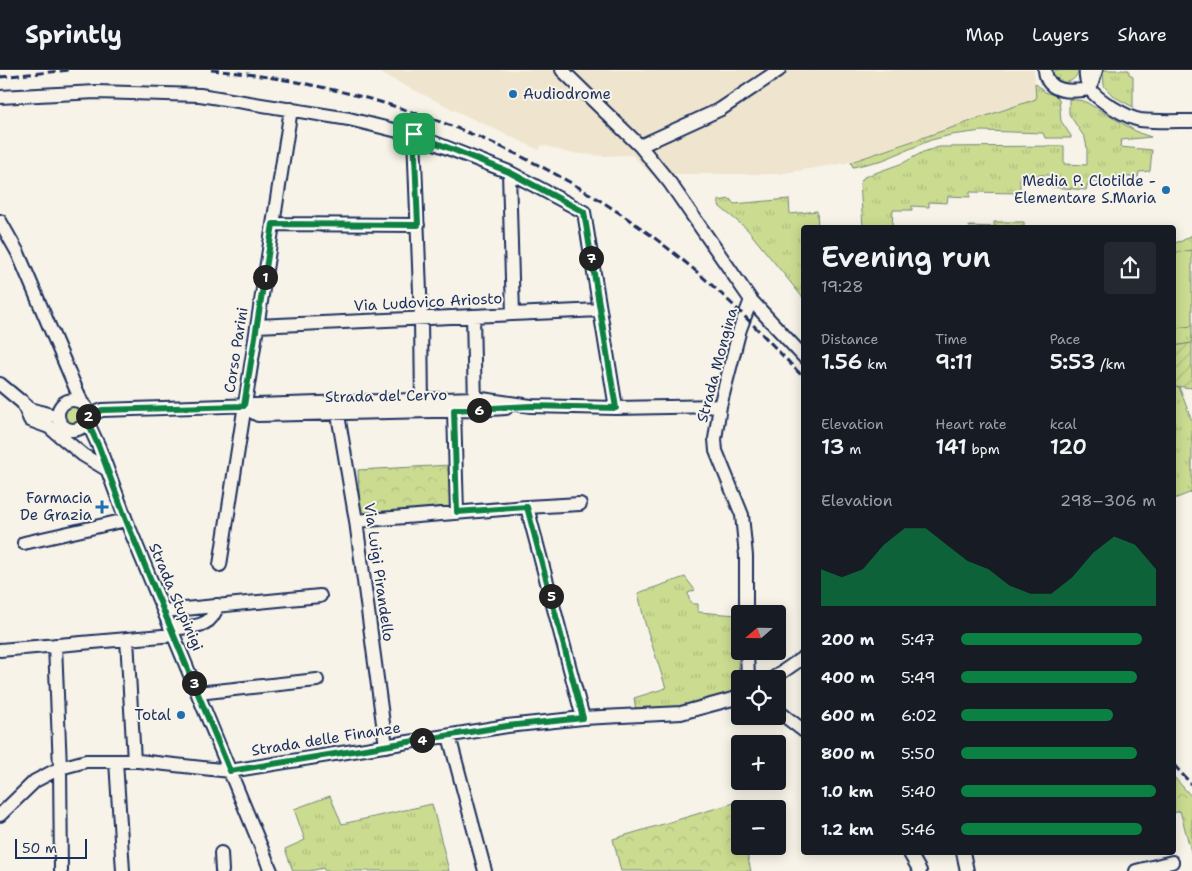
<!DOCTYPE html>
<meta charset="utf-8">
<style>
:root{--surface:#171b24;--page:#242831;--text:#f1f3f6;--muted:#9ea1a6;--line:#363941;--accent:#0b8043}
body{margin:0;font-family:"Shantell Sans",sans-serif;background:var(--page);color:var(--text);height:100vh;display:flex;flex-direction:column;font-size:19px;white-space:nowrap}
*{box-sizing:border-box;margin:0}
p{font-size:16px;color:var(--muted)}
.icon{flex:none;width:28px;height:28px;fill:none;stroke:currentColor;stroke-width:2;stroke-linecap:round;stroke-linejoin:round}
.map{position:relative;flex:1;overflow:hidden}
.details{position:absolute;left:801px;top:155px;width:375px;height:630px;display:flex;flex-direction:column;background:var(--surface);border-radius:5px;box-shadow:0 2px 12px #0003}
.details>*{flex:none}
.needle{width:32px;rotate:250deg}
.tools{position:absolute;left:731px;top:535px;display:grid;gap:10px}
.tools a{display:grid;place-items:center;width:55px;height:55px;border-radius:5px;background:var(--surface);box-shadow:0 2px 12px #0003;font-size:25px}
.scale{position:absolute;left:15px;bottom:12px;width:72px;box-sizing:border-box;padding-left:5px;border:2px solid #1b2f5e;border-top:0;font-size:14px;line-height:18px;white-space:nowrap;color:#1b2f5e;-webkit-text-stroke:4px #f7f3e8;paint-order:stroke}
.pin{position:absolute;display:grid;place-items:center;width:42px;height:42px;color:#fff;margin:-21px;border-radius:10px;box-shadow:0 2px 8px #0006}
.km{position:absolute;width:25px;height:25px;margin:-12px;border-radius:50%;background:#222;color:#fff;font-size:14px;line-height:25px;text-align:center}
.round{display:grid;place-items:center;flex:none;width:52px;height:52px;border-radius:5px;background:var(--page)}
.head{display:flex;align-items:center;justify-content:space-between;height:85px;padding:0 20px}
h1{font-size:28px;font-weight:600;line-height:38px}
.figures{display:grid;grid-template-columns:repeat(3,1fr);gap:8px;height:85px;padding:5px 20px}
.figures div{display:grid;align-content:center}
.figures b{font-size:21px;font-weight:600}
.figures small{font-size:14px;font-weight:400}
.figures p{font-size:14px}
.chart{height:140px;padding:10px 20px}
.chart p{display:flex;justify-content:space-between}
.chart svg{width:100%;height:90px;margin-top:5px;fill:var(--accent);opacity:.7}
ul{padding:0 20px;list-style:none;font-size:16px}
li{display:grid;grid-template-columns:80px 60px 1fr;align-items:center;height:38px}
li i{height:12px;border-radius:6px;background:var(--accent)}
header{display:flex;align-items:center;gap:30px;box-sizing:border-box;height:70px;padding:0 25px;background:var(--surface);border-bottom:1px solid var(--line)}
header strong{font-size:24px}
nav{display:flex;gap:28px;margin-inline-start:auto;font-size:18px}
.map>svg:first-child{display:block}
</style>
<header>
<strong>Sprintly</strong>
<nav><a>Map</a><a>Layers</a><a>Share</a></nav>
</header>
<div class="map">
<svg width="1192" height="801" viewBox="0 0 1192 801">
<defs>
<pattern id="grass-tufts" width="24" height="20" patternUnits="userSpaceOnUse" patternTransform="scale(1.25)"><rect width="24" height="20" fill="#cbdc90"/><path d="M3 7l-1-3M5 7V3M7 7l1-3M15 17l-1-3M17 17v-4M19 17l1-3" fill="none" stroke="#aebd7f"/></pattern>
<pattern id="park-crowns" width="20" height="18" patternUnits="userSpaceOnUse" patternTransform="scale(1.25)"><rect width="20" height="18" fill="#cbdc90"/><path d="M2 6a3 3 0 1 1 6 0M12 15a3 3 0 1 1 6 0" fill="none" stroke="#aebd7f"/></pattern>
<pattern id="garden-furrows" width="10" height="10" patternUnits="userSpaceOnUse" patternTransform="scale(1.25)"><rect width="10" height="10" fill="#cbdc90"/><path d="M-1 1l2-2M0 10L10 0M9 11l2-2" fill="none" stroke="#aebd7f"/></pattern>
</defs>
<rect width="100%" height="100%" fill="#f7f3e8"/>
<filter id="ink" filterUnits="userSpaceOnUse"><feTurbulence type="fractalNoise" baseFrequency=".02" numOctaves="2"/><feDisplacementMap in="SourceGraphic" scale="10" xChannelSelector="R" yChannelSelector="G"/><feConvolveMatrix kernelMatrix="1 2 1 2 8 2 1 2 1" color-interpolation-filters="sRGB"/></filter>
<g filter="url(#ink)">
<path fill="#efe5ce" d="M374 0H1034L1036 29 846 93 779 104H651L632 85 603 86 569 83 542 75 539 80 454 40Z"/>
<path fill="url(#grass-tufts)" stroke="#738677" d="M1049 0H1079C1077 10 1065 16 1057 10 1053 7 1052 4 1049 0Z
M1103 0H1129V4L1133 7V37L1113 26 1104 16Z
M1035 13 1045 22 1056 26 1059 29 1061 51 1071 66V68H1045L1043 63 982 61 951 65 931 70 883 90 853 97 851 92 1036 29Z
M1069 29 1084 31 1139 63 1151 67 1121 70 1120 77 1152 80 1150 101 1139 102 1138 107H1117V113L1088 112 1086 120 1051 117 1050 105H1025L1024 106 1020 107V123L970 122V127L948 126 947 133 929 132V137L912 136V140H893L892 157H863L860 113 864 107 903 93 923 82 939 77 1064 76V94L1087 95V78L1085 68 1069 44Z
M730 129 734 134 789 129 790 144 817 141 818 157 804 158V229L747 159 720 137 718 131Z
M994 152H1024V157H969V156L994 157Z
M1192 165V180L1174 183V173L1182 171Z
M1192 256V273L1174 276V258Z
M1174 316 1179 317 1192 351V422L1174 429Z
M61 345a11 11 0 1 1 22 0a11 11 0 1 1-22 0Z
M685 507 695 520 688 523 689 529 693 534H698V542L737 545 739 616 729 624 700 631 684 636 636 640 634 628 666 618 645 553 638 523Z
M330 726 342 754 432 734 449 801H325L323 798 310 801H293L285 779 305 770 294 739Z"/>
<path fill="url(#park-crowns)" stroke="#738677" d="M451 395 454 439 360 444 358 400Z
M1174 707 1192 727V785L1180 741 1174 743Z
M734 733 740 758V776H745L751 801H621L613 769Z"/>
<path fill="url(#garden-furrows)" stroke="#738677" d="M1192 273V318L1174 316V276Z"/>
<path fill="#cbdc90" stroke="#738677" d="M1192 180V256L1174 258V183Z"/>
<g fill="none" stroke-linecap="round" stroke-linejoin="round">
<g stroke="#1b2f5e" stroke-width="16">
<path id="minor" d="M562 0 640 76 670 113 751 230 804 287
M1045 0C1047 24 1072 22 1090 19
M1086 0C1085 6 1087 14 1090 19 1097 30 1128 48 1140 50 1157 52 1175 51 1192 51
M1090 19 1096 0
M0 27 96 22 200 25 349 49 414 65 509 102 584 142 616 338
M414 65 421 248 422 337
M640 76 721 39 779 0
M509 102 513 244
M0 151 18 183 82 333
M273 154 418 155
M473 246 475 335
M257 256 600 240
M0 314 30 339 58 347
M58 345a15 15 0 1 1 30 0a15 15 0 1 1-30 0Z
M22 331 30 350 49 357 83 385 106 399
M336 333 356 451 386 676
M244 337 258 345 476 340 506 338
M454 340 457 443
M88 346 102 340 475 328 531 336 616 338 720 336
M87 351 99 377 126 450 271 801
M527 437 580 434
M356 451 527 437 583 648
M24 473 126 450
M220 495 291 39
M164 541 320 526
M746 544V486L742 445 716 381 715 369 720 336 740 259 751 230
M172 559C192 556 212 559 217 535
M127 569 134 691
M55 575 60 698 61 801
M0 580 174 565
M747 581 748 609
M772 609 804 587
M198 623 317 610
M778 641 804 661
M449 666 485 801
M116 691 123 801
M0 745 35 711 60 698 86 691H138L230 701 507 656 583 648 681 643 740 627
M909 782 920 801
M963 782 967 801
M221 783 222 801
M1136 801 1172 792"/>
</g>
<use href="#minor" stroke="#f7f3e8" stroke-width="12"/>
<path stroke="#1b2f5e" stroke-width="3" stroke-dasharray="8 4" stroke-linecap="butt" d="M211 0C384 16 551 81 685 192 728 227 766 268 804 308
M0 7 70 0
M1174 695 1192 715"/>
</g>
</g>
<g fill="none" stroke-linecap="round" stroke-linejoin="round" filter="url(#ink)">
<g stroke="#fff" stroke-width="10">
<path id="route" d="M414 64 509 102 584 142 616 338 531 336 454 340 457 442 527 437 583 648 507 656 230 701 126 450 99 377 87 351 88 346 102 340 244 336 273 154 418 155Z"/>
</g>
<use href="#route" stroke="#0b8043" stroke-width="6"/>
</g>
<g fill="#1f6fb2" stroke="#f7f3e8" stroke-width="2">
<circle cx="513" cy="24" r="5"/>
<circle cx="1166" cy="120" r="5"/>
<path d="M99.5 429.5h5v5h5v5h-5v5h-5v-5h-5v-5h5z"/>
<circle cx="181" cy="645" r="5"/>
</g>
<g text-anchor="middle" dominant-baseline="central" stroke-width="4" stroke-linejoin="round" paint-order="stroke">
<g font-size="15" fill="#1b2f5e" stroke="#f7f3e8" text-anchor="end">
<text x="523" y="24" text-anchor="start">Audiodrome</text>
<text x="1156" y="111">Media P. Clotilde -<tspan x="1156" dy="17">Elementare S.Maria</tspan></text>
<text x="92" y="428">Farmacia<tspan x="92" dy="17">De Grazia</tspan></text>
<text x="171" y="645">Total</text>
</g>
<g font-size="15" fill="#1b2f5e" stroke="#f7f3e8">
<text transform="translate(428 232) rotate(-3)">Via Ludovico Ariosto</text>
<text transform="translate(236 280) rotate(-81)">Corso Parini</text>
<text transform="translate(717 295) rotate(-75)">Strada Mongina</text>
<text transform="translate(386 326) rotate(-1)">Strada del Cervo</text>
<text transform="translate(379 502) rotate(82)">Via Luigi Pirandello</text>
<text transform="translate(176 527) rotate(67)">Strada Stupinigi</text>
<text transform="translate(326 669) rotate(-9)">Strada delle Finanze</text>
</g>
</g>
</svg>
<div class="tools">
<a><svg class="needle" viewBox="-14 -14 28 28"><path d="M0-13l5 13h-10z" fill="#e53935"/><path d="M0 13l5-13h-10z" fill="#9ea1a6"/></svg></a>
<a><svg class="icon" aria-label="locate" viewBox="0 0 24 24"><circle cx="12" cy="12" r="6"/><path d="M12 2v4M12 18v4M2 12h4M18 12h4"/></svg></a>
<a>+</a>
<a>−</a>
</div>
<div class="scale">50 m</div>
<div class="pin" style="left:414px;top:64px;background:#1e9e55"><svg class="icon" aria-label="arrive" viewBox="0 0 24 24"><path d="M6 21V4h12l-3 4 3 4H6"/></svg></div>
<b class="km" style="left:265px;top:207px">1</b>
<b class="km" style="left:88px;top:346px">2</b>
<b class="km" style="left:194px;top:613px">3</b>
<b class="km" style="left:422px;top:670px">4</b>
<b class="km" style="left:551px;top:526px">5</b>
<b class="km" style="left:479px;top:340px">6</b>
<b class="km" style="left:591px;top:188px">7</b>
<section class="details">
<div class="head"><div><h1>Evening run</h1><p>19:28</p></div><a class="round"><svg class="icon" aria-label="share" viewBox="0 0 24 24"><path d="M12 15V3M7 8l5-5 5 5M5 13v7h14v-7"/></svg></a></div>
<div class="figures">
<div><p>Distance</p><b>1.56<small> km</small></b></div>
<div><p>Time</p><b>9:11</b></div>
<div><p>Pace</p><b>5:53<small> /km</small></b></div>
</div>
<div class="figures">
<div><p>Elevation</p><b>13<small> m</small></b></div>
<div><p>Heart rate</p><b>141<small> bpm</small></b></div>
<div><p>kcal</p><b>120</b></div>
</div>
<div class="chart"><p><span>Elevation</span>298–306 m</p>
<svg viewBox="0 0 160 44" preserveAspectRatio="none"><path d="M0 44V26L10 30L20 26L30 14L40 6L50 6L60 14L70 22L80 26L90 34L100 38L110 38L120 30L130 18L140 10L150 14L160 26V44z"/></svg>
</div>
<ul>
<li><b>200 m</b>5:47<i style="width:93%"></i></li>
<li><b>400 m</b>5:49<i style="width:90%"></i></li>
<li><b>600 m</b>6:02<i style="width:78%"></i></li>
<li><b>800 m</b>5:50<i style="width:90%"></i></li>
<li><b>1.0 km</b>5:40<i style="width:100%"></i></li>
<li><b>1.2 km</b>5:46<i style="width:93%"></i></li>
</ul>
</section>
</div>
